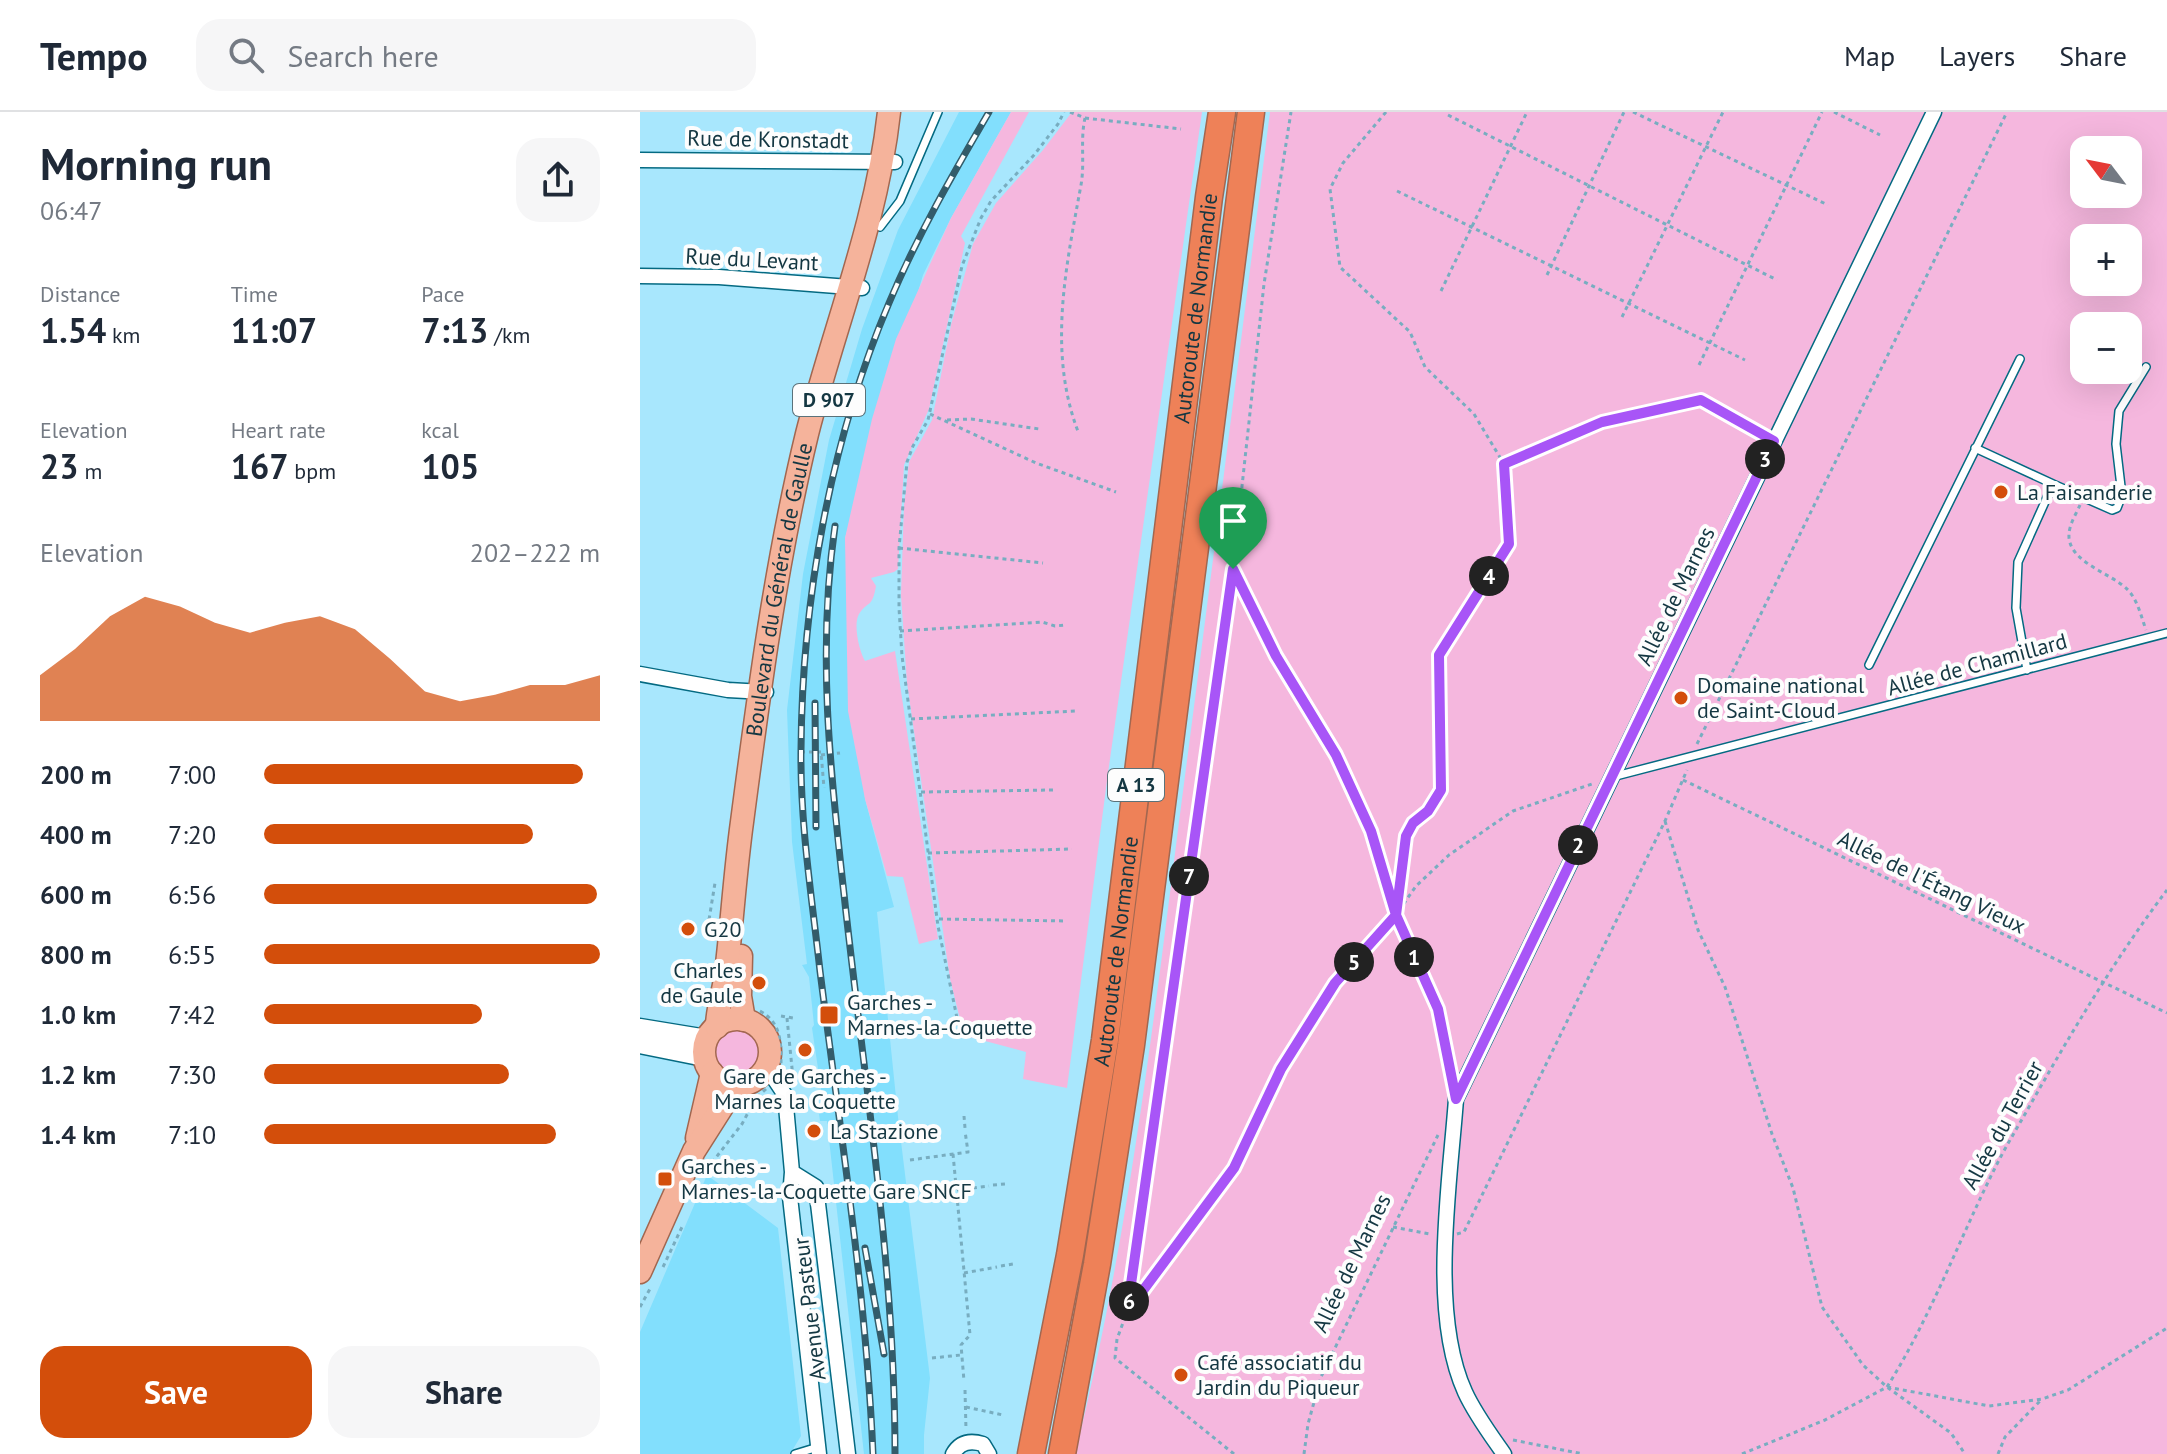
<!DOCTYPE html>
<meta charset="utf-8">
<style>
:root{--surface:#fff;--page:#f6f6f7;--text:#1f2937;--muted:#747a83;--line:#e0e1e3;--accent:#d34e0b}
body{margin:0;font-family:"PT Sans",sans-serif;background:var(--page);color:var(--text);height:100vh;display:flex;flex-direction:column;font-size:30px;white-space:nowrap}
*{box-sizing:border-box;margin:0}
p{font-size:26px;color:var(--muted)}
.icon{flex:none;width:44px;height:44px;fill:none;stroke:currentColor;stroke-width:2;stroke-linecap:round;stroke-linejoin:round}
.map{position:relative;flex:1;overflow:hidden}
.panel{display:flex;flex-direction:column;background:var(--surface);width:640px}
.panel>*{flex:none}
.needle{width:52px;rotate:302deg}
.controls{position:absolute;left:1430px;top:24px;display:grid;gap:16px}
.controls a{display:grid;place-items:center;width:72px;height:72px;border-radius:16px;background:var(--surface);box-shadow:0 8px 32px #0002;font-size:40px}
.pin{position:absolute;display:grid;place-items:center;width:68px;height:68px;color:#fff;margin:-82px -34px;border-radius:50% 50% 50% 0;rotate:-45deg;box-shadow:0 0 8px #0007}
.pin .icon{rotate:45deg}
.km{position:absolute;width:40px;height:40px;margin:-20px;border-radius:50%;background:#222;color:#fff;font-size:22px;line-height:40px;text-align:center}
.round{display:grid;place-items:center;flex:none;width:84px;height:84px;border-radius:24px;background:var(--page)}
.overview{display:flex;align-items:center;justify-content:space-between;height:136px;padding:0 40px}
h1{font-size:44px;font-weight:600;line-height:60px}
.figures{display:grid;grid-template-columns:repeat(3,1fr);gap:12px;height:136px;padding:8px 40px}
.figures div{display:grid;align-content:center}
.figures b{font-size:34px;font-weight:600}
.figures small{font-size:22px;font-weight:400}
.figures p{font-size:22px}
.chart{height:224px;padding:16px 40px}
.chart p{display:flex;justify-content:space-between}
.chart svg{width:100%;height:144px;margin-top:8px;fill:var(--accent);opacity:.7}
.primary-button{display:flex;gap:16px;margin-top:auto;padding:16px 40px}
.primary-button a{flex:1;height:92px;border-radius:24px;background:var(--accent);color:#fff;font-size:32px;font-weight:600;line-height:92px;text-align:center}
.primary-button a+a{background:var(--page);color:var(--text)}
ul{padding:0 40px;list-style:none;font-size:26px}
li{display:grid;grid-template-columns:128px 96px 1fr;align-items:center;height:60px}
li i{height:20px;border-radius:10px;background:var(--accent)}
header{display:flex;align-items:center;gap:48px;box-sizing:border-box;height:112px;padding:0 40px;background:var(--surface);border-bottom:2px solid var(--line)}
header strong{font-size:38px}
nav{display:flex;gap:44px;margin-inline-start:auto;font-size:28px}
.search{width:560px;height:72px;background:var(--page);display:flex;align-items:center;gap:20px;box-sizing:border-box;padding:0 28px;border-radius:24px;color:var(--muted);font-size:30px}
main{display:flex;flex:1;min-height:0}
.map>svg:first-child{display:block}
</style>
<header>
<strong>Tempo</strong>
<div class="search"><svg class="icon" aria-label="search" viewBox="0 0 24 24"><circle cx="10" cy="10" r="6"/><path d="M15 15l6 6"/></svg>Search here</div>
<nav><a>Map</a><a>Layers</a><a>Share</a></nav>
</header>
<main>
<section class="panel">
<div class="overview"><div><h1>Morning run</h1><p>06:47</p></div><a class="round"><svg class="icon" aria-label="share" viewBox="0 0 24 24"><path d="M12 15V3M7 8l5-5 5 5M5 13v7h14v-7"/></svg></a></div>
<div class="figures">
<div><p>Distance</p><b>1.54<small> km</small></b></div>
<div><p>Time</p><b>11:07</b></div>
<div><p>Pace</p><b>7:13<small> /km</small></b></div>
</div>
<div class="figures">
<div><p>Elevation</p><b>23<small> m</small></b></div>
<div><p>Heart rate</p><b>167<small> bpm</small></b></div>
<div><p>kcal</p><b>105</b></div>
</div>
<div class="chart"><p><span>Elevation</span>202–222 m</p>
<svg viewBox="0 0 160 44" preserveAspectRatio="none"><path d="M0 44V30L10 22L20 12L30 6L40 9L50 14L60 17L70 14L80 12L90 16L100 25L110 35L120 38L130 36L140 33L150 33L160 30V44z"/></svg>
</div>
<ul>
<li><b>200 m</b>7:00<i style="width:95%"></i></li>
<li><b>400 m</b>7:20<i style="width:80%"></i></li>
<li><b>600 m</b>6:56<i style="width:99%"></i></li>
<li><b>800 m</b>6:55<i style="width:100%"></i></li>
<li><b>1.0 km</b>7:42<i style="width:65%"></i></li>
<li><b>1.2 km</b>7:30<i style="width:73%"></i></li>
<li><b>1.4 km</b>7:10<i style="width:87%"></i></li>
</ul>
<div class="primary-button"><a>Save</a><a>Share</a></div>
</section>
<div class="map">
<svg width="1527" height="1342" viewBox="0 0 1527 1342">
<rect width="100%" height="100%" fill="#a8e7fd"/>
<path fill="#82dffd" d="M319 0H371L311 106 283 163 205 426 225 687 254 795 237 800 258 1005 290 1266 284 1323V1342H224L187 1009H180L179 1002 183 1001 184 997 172 916 174 913 169 865 162 853 167 852 152 730 147 598 163 462 189 328 222 217 258 118Z
M67 1063 138 1116 161 1324 150 1342H0V1220Z"/>
<path fill="#f5b7de" fill-rule="evenodd" d="M371 0H389L321 124 325 131 289 297 264 353 258 457 254 460 231 466 236 474C232 497 228 488 219 502 213 512 219 539 225 549L255 539 298 827 279 832 263 765 247 764 225 687 208 599 205 426 232 307 256 227 311 106Z
M432 0H562L468 661 427 976 383 967 386 940 330 925 322 915 310 867 267 571 261 483 264 393 269 350 292 308 311 213 333 132 356 91 403 38Z
M630 0H1527V1342H435C487 1135 512 922 539 710 570 473 600 237 630 0ZM1444 38H1488V82H1444ZM1444 126H1488V170H1444ZM1444 214H1488V258H1444Z
M71 941a26 26 0 1 1 52 0a26 26 0 1 1-52 0Z"/>
<g fill="none" stroke-linecap="round" stroke-linejoin="round">
<g stroke="#046a82" stroke-width="10">
<path id="service" d="M240 115 260 89 298 0
M1335 336 1413 372 1378 450 1376 496 1387 558
M1413 372 1472 398 1477 396 1482 383 1476 332 1479 299 1506 255
M1229 553 1380 247
M972 665 1527 521
M155 1342 178 1335"/>
</g>
<g stroke="#046a82" stroke-width="17">
<path id="minor" d="M0 48 255 50
M0 164 79 165 222 176
M0 562 88 578 126 580
M124 959 135 968 145 983 152 1060 150 1085 179 1342
M152 1060 176 1075 208 1342
M313 1342C320 1330 330 1328 343 1332L349 1342
M864 1342C850 1322 835 1302 825 1280 789 1201 810 1071 816 987L1294 0"/>
</g>
<g stroke="#046a82" stroke-width="21">
<path id="tertiary" d="M0 916 67 927
M0 932 64 945"/>
</g>
<g stroke="#a26750" stroke-width="25">
<g id="primary">
<path d="M101 844 100 884 104 908"/>
<circle cx="97" cy="940" r="33"/>
<path id="s1" d="M77 915C77 896 84 879 86 861 92 811 95 761 102 710 119 580 136 450 167 322 194 215 237 111 249 0"/>
<path d="M57 1026 72 961"/>
<path d="M0 1160 54 1039 96 973"/>
</g>
</g>
<g stroke="#a26750" stroke-width="29">
<g id="motorway">
<path id="s2" d="M391 1342 430 1143 465 928 569 85 582 0"/>
<path d="M422 1342 457 1152 491 933 611 0"/>
</g>
</g>
<path stroke="#78adc0" stroke-width="3" stroke-dasharray="4 4" stroke-linecap="butt" d="M430 0 445 6C440 28 445 51 441 73 426 155 407 241 439 322
M746 0 703 51 690 77 700 155 770 220 785 255 834 302 864 352 869 432 799 543 801 678 788 699 773 711 766 724 756 799
M993 0 1188 93
M1194 0 1240 23
M808 3 1137 168
M445 6 541 17
M757 79 1105 248
M907 163 984 0
M801 179 887 0
M982 205 1083 0
M1059 253 1182 0
M290 302 396 351 476 380
M307 308 331 307 399 317
M864 352 962 310 1061 288 1124 324
M1440 393C1437 400 1432 408 1430 416 1421 449 1471 460 1488 478 1498 489 1501 504 1506 518
M259 436 403 451
M594 459 636 544 696 643 731 719 756 803 798 897 811 964
M260 519 402 510 415 514 426 513
M271 607 436 599
M1057 632 1367 0
M161 640H181L184 676
M181 643 200 641
M1043 668 1527 901
M281 680 413 678
M1025 709 1058 818 1085 875 1132 1022 1153 1076 1182 1195 1223 1253 1247 1275 1311 1321 1325 1342
M288 741 432 737
M299 807 427 809
M71 827 66 826 75 771
M120 899C142 911 141 931 141 954
M141 904 153 906
M147 906 153 966H149
M314 921 317 915V906L298 814 262 544 259 496V436L267 350 273 334 288 308 322 154 341 106 351 89 394 43 418 12 424 0
M324 1004 325 1016
M313 1042 330 1223 321 1233 324 1269
M270 1048 328 1040 325 1019
M67 1057 102 1012 116 986 126 977
M353 1073 365 1072
M317 1078 349 1074
M753 1115 790 1122
M817 1122 824 1120 1025 709 1047 658
M361 1154 373 1152
M23 1155 42 1115
M324 1161 357 1155
M0 1195 11 1175
M487 1200 593 457 624 172 651 0
M292 1246 321 1243
M1247 1275C1289 1208 1317 1133 1352 1062 1364 1037 1379 1013 1393 988 1434 916 1477 844 1527 778
M325 1278 326 1318
M326 1295 363 1303
M873 1328 943 1342
M594 1342 475 1246 477 1227 487 1200 594 1056 641 957 695 871 756 803 776 774 809 743 873 699 952 672
M664 1342 668 1312 681 1265 798 1023
M1102 1342 1185 1308 1247 1275 1349 1294 1402 1287 1428 1278 1527 1216
M1358 1342 1365 1325 1402 1287"/>
<use href="#service" stroke="#fff" stroke-width="7"/>
<use href="#minor" stroke="#fff" stroke-width="14"/>
<use href="#tertiary" stroke="#fff" stroke-width="18"/>
<use href="#primary" stroke="#f5b39b" stroke-width="22"/>
<use href="#motorway" stroke="#ee8158" stroke-width="26"/>
<g stroke="#335c6a" stroke-width="7">
<path id="rail" d="M195 414C177 538 190 658 204 782 224 968 255 1154 255 1342
M175 591 176 715
M225 1136 244 1242
M233 1342C226 1180 200 1019 180 859 172 786 160 712 161 638 162 487 190 330 249 191 277 124 313 62 349 0"/>
</g>
<use href="#rail" stroke="#fdfdfd" stroke-width="4" stroke-dasharray="12" stroke-linecap="butt"/>
</g>
<g fill="none" stroke-linecap="round" stroke-linejoin="round">
<g stroke="#fff" stroke-width="16">
<path id="route" d="M593 457 636 544 696 643 731 719 756 803 798 897 816 987 1134 329 1061 288 962 310 864 352 869 432 799 543 801 678 788 699 773 711 766 724 756 803 695 871 641 957 594 1056 487 1200 593 457"/>
</g>
<use href="#route" stroke="#a855f7" stroke-width="10"/>
</g>
<g fill="#d34e0b" stroke="#fdfdfd" stroke-width="3">
<circle cx="1361" cy="380" r="8"/>
<circle cx="1041" cy="586" r="8"/>
<circle cx="48" cy="817" r="8"/>
<circle cx="119" cy="871" r="8"/>
<rect x="179" y="893" width="20" height="20" rx="4"/>
<circle cx="165" cy="938" r="8"/>
<circle cx="174" cy="1019" r="8"/>
<rect x="17" y="1059" width="16" height="16" rx="4"/>
<circle cx="541" cy="1263" r="8"/>
</g>
<g text-anchor="middle" dominant-baseline="central" stroke-width="8" stroke-linejoin="round" paint-order="stroke">
<g fill="#fdfdfd" stroke="#5a727a" stroke-width="2">
<rect x="153" y="272" width="72" height="32" rx="6"/>
<rect x="468" y="657" width="56" height="32" rx="6"/>
</g>
<g font-size="20" font-weight="bold" fill="#143742">
<text x="189" y="288">D 907</text>
<text x="496" y="673">A 13</text>
</g>
<g font-size="22" fill="#143742" stroke="#fdfdfd">
<text transform="translate(128 27) rotate(1)">Rue de Kronstadt</text>
<text transform="translate(112 147) rotate(3)">Rue du Levant</text>
<text stroke="none"><textPath href="#s2" startOffset="1158">Autoroute de Normandie</textPath></text>
<text stroke="none"><textPath href="#s1" startOffset="442">Boulevard du Général de Gaulle</textPath></text>
<text transform="translate(1035 484) rotate(-64)">Allée de Marnes</text>
<text transform="translate(1337 552) rotate(-15)">Allée de Chamillard</text>
<text transform="translate(1292 770) rotate(26)">Allée de l'Étang Vieux</text>
<text stroke="none"><textPath href="#s2" startOffset="510">Autoroute de Normandie</textPath></text>
<text transform="translate(1362 1013) rotate(-61)">Allée du Terrier</text>
<text transform="translate(711 1151) rotate(-64)">Allée de Marnes</text>
<text transform="translate(169 1197) rotate(-97)">Avenue Pasteur</text>
</g>
<g font-size="22" fill="#143742" stroke="#fdfdfd" text-anchor="start">
<text x="1377" y="380">La Faisanderie</text>
<text x="1057" y="573">Domaine national<tspan x="1057" dy="25">de Saint-Cloud</tspan></text>
<text x="64" y="817">G20</text>
<text x="103" y="858" text-anchor="end">Charles<tspan x="103" dy="25">de Gaule</tspan></text>
<text x="207" y="890">Garches -<tspan x="207" dy="25">Marnes-la-Coquette</tspan></text>
<text x="165" y="964" text-anchor="middle">Gare de Garches -<tspan x="165" dy="25">Marnes la Coquette</tspan></text>
<text x="190" y="1019">La Stazione</text>
<text x="41" y="1054">Garches -<tspan x="41" dy="25">Marnes-la-Coquette Gare SNCF</tspan></text>
<text x="557" y="1250">Café associatif du<tspan x="557" dy="25">Jardin du Piqueur</tspan></text>
</g>
</g>
</svg>
<div class="controls">
<a><svg class="needle" viewBox="-14 -14 28 28"><path d="M0-13l5 13h-10z" fill="#e53935"/><path d="M0 13l5-13h-10z" fill="#747a83"/></svg></a>
<a>+</a>
<a>−</a>
</div>
<div class="pin" style="left:593px;top:457px;background:#1e9e55"><svg class="icon" aria-label="arrive" viewBox="0 0 24 24"><path d="M6 21V4h12l-3 4 3 4H6"/></svg></div>
<b class="km" style="left:774px;top:845px">1</b>
<b class="km" style="left:938px;top:733px">2</b>
<b class="km" style="left:1125px;top:347px">3</b>
<b class="km" style="left:849px;top:464px">4</b>
<b class="km" style="left:714px;top:850px">5</b>
<b class="km" style="left:489px;top:1189px">6</b>
<b class="km" style="left:549px;top:764px">7</b>
</div>
</main>
